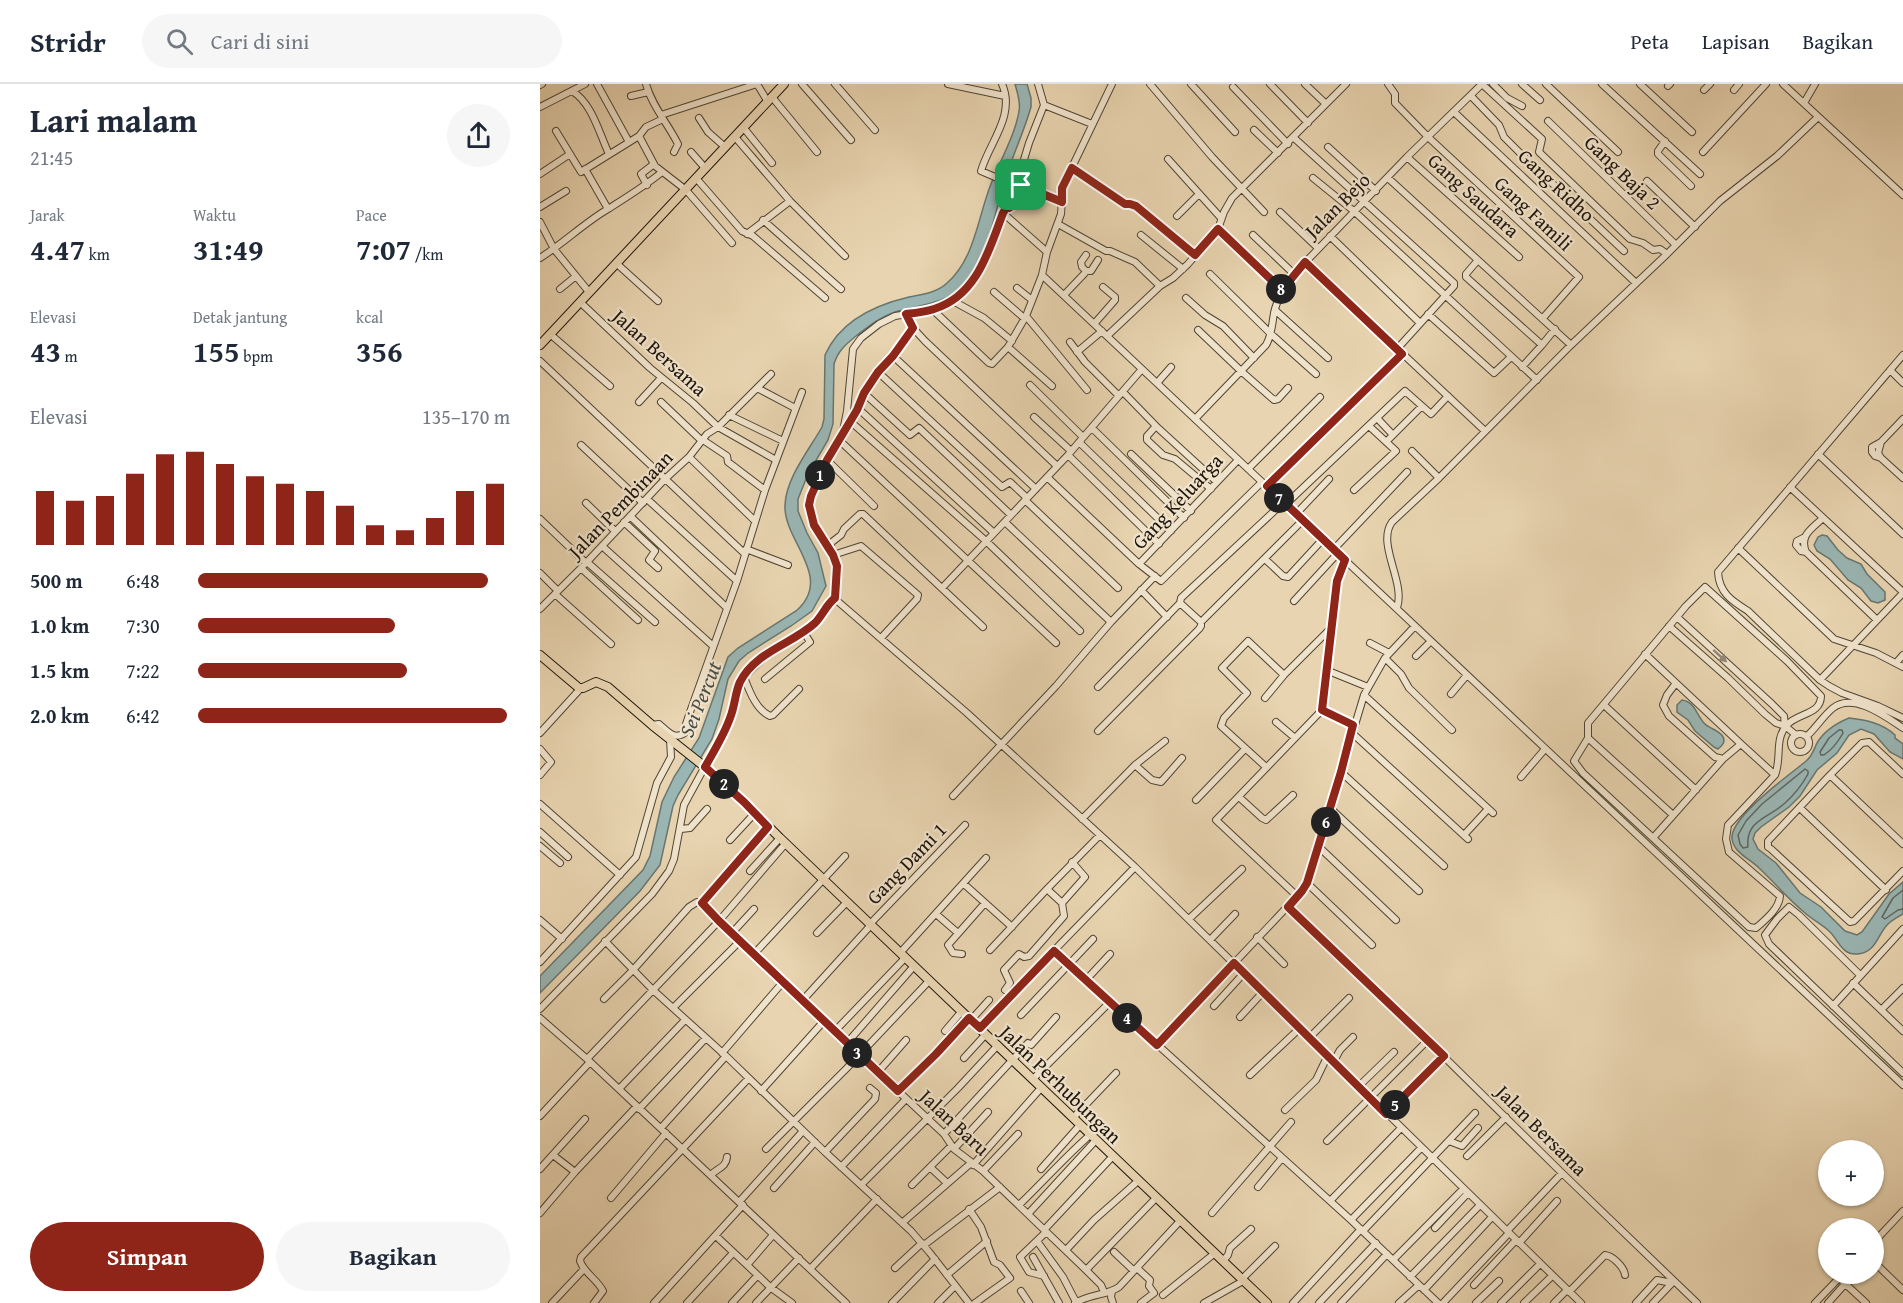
<!DOCTYPE html>
<html lang="id">
<meta charset="utf-8">
<style>
:root{--surface:#fff;--page:#f6f6f7;--text:#1f2937;--muted:#747a83;--line:#e0e1e3;--accent:#8f2418}
body{margin:0;font-family:"Gentium Book Plus",serif;background:var(--page);color:var(--text);height:100vh;display:flex;flex-direction:column;font-size:22px;white-space:nowrap}
*{box-sizing:border-box;margin:0}
p{font-size:20px;color:var(--muted)}
.icon{flex:none;width:33px;height:33px;fill:none;stroke:currentColor;stroke-width:2;stroke-linecap:round;stroke-linejoin:round}
.map{position:relative;flex:1;overflow:hidden}
.panel{display:flex;flex-direction:column;background:var(--surface);width:540px}
.panel>*{flex:none}
.controls{position:absolute;left:1278px;top:1056px;display:grid;gap:12px}
.controls a{display:grid;place-items:center;width:66px;height:66px;border-radius:50%;background:var(--surface);box-shadow:0 2px 4px #0004;font-size:30px}
.pin{position:absolute;display:grid;place-items:center;width:51px;height:51px;color:#fff;margin:-26px;border-radius:12px;box-shadow:0 3px 9px #0006}
.km{position:absolute;width:30px;height:30px;margin:-15px;border-radius:50%;background:#222;color:#fff;font-size:16px;line-height:30px;text-align:center}
.round{display:grid;place-items:center;flex:none;width:63px;height:63px;border-radius:32px;background:var(--page)}
.headline{display:flex;align-items:center;justify-content:space-between;height:102px;padding:0 30px}
h1{font-size:33px;font-weight:800;line-height:45px}
.metrics{display:grid;grid-template-columns:repeat(3,1fr);gap:9px;height:102px;padding:6px 30px}
.metrics div{display:grid;align-content:center}
.metrics b{font-size:30px;font-weight:800}
.metrics small{font-size:16px;font-weight:400}
.metrics p{font-size:16px}
.chart{height:168px;padding:12px 30px}
.chart p{display:flex;justify-content:space-between}
.chart svg{width:100%;height:108px;margin-top:6px;stroke:var(--accent);stroke-width:6}
.action{display:flex;gap:12px;margin-top:auto;padding:12px 30px}
.action a{flex:1;height:69px;border-radius:36px;background:var(--accent);color:#fff;font-size:24px;font-weight:800;line-height:69px;text-align:center}
.action a+a{background:var(--page);color:var(--text)}
ul{padding:0 30px;list-style:none;font-size:20px}
li{display:grid;grid-template-columns:96px 72px 1fr;align-items:center;height:45px}
li i{height:15px;border-radius:8px;background:var(--accent)}
header{display:flex;align-items:center;gap:36px;box-sizing:border-box;height:84px;padding:0 30px;background:var(--surface);border-bottom:2px solid var(--line)}
header strong{font-size:28px}
nav{display:flex;gap:33px;margin-inline-start:auto;font-size:21px}
.search{width:420px;height:54px;background:var(--page);display:flex;align-items:center;gap:15px;box-sizing:border-box;padding:0 21px;border-radius:33px;color:var(--muted);font-size:22px}
main{display:flex;flex:1;min-height:0}
.map>svg:first-child{display:block}
</style>
<header>
<strong>Stridr</strong>
<div class="search"><svg class="icon" aria-label="search" viewBox="0 0 24 24"><circle cx="10" cy="10" r="6"/><path d="M15 15l6 6"/></svg>Cari di sini</div>
<nav><a>Peta</a><a>Lapisan</a><a>Bagikan</a></nav>
</header>
<main>
<section class="panel">
<div class="headline"><div><h1>Lari malam</h1><p>21:45</p></div><a class="round"><svg class="icon" aria-label="share" viewBox="0 0 24 24"><path d="M12 15V3M7 8l5-5 5 5M5 13v7h14v-7"/></svg></a></div>
<div class="metrics">
<div><p>Jarak</p><b>4.47<small> km</small></b></div>
<div><p>Waktu</p><b>31:49</b></div>
<div><p>Pace</p><b>7:07<small> /km</small></b></div>
</div>
<div class="metrics">
<div><p>Elevasi</p><b>43<small> m</small></b></div>
<div><p>Detak jantung</p><b>155<small> bpm</small></b></div>
<div><p>kcal</p><b>356</b></div>
</div>
<div class="chart"><p><span>Elevasi</span>135–170 m</p>
<svg viewBox="0 0 160 44" preserveAspectRatio="none"><path d="M5 44V22M15 44V26M25 44V24M35 44V15M45 44V7M55 44V6M65 44V11M75 44V16M85 44V19M95 44V22M105 44V28M115 44V36M125 44V38M135 44V33M145 44V22M155 44V19"/></svg>
</div>
<ul>
<li><b>500 m</b>6:48<i style="width:93%"></i></li>
<li><b>1.0 km</b>7:30<i style="width:63%"></i></li>
<li><b>1.5 km</b>7:22<i style="width:67%"></i></li>
<li><b>2.0 km</b>6:42<i style="width:99%"></i></li>
</ul>
<div class="action"><a>Simpan</a><a>Bagikan</a></div>
</section>
<div class="map">
<svg width="1363" height="1219" viewBox="0 0 1363 1219">
<rect width="100%" height="100%" fill="#e8d4b0"/>
<filter id="stains"><feTurbulence type="fractalNoise" baseFrequency=".00333" numOctaves="4"/><feColorMatrix values="0 0 0 0 .2 0 0 0 0 .09 0 0 0 0 .02 0 0 0 .5 -.17"/></filter>
<radialGradient id="worn" r=".72"><stop offset=".6" stop-color="#630" stop-opacity="0"/><stop offset="1" stop-color="#630" stop-opacity=".3"/></radialGradient>
<path fill="#9ab6b4" stroke="#687670" stroke-width="1.5" d="M475 0H487L491 14V23C484 47 474 69 466 92 454 128 450 173 423 202 405 221 377 221 355 228 340 233 328 243 316 252 305 261 298 267 294 280L293 340 288 356 268 390 258 415V427L267 449 278 469 286 502 272 527 251 542 208 569 199 577 188 595 179 635 172 655 138 711 133 722 120 781 100 807 0 909V892L103 786 110 772 122 718 134 693 159 654 188 573 198 564 256 527C295 493 243 457 245 421 246 394 269 366 282 343L284 335 285 271C300 237 335 221 369 213 382 210 397 209 407 199 435 175 438 132 451 100 459 79 476 49 479 27 481 18 477 8 475 0Z
M1282 451 1287 452 1298 466 1307 474 1321 480 1327 490 1345 508V516L1338 519 1331 517 1321 504 1308 496 1290 475 1277 467 1274 461 1278 453Z
M1142 616C1155 618 1156 630 1164 639 1169 645 1180 646 1183 653 1186 658 1182 662 1178 665L1174 663 1155 647 1148 636 1137 628V621Z
M1309 634C1326 636 1342 639 1355 651V654L1363 660V675L1350 668 1334 650 1321 645 1309 651 1297 669 1277 686 1260 712 1249 723 1221 743 1215 749 1213 755 1218 765 1236 779 1260 809 1281 823 1305 847 1317 851 1322 848 1349 810 1363 798V830C1358 833 1352 836 1348 840 1337 851 1336 869 1317 870 1302 871 1299 857 1290 848 1283 841 1273 836 1265 829 1248 815 1235 799 1219 784 1210 775 1194 769 1192 755 1189 734 1249 691 1265 678 1272 673 1274 665 1277 659 1284 647 1297 639 1309 634Z"/>
<g fill="none" stroke-linecap="round" stroke-linejoin="round">
<path stroke="#5c6660" stroke-width="1.5" d="M1299 646H1302L1303 649C1298 658 1293 665 1284 671H1281L1280 668 1289 654Z
M1265 685 1268 687V690C1262 701 1254 711 1245 719 1229 734 1205 736 1208 763L1203 764 1200 760 1198 751 1206 737 1222 720Z
M1363 806 1353 814 1342 833 1345 835 1358 826 1363 825"/>
<g stroke="#504534" stroke-width="8">
<path id="minor" d="M57 0 89 58
M106 0C112 22 128 40 138 60L134 68
M217 0 228 18
M262 0 311 56
M295 0 335 46
M408 0 465 12
M462 0C476 31 449 59 441 87L476 102
M610 0 672 73 724 128
M651 0 695 48
M730 0 768 39
M765 0 786 20
M848 0 855 10V19L888 53 1039 193 1003 234
M942 0 1002 55 999 68 1090 155 1103 159 1113 166 1120 165 1127 170
M953 0 967 14 982 22
M982 0 1000 16
M1006 0 1078 68
M1062 0 1160 90
M1100 0 1152 48
M1243 0 1363 111
M0 1 2 0
M1128 2 1130 0
M693 3 748 60
M1164 6 1170 0
M1194 6 1199 0
M32 7C52 19 59 49 69 70
M91 12 108 8
M931 12 959 41 964 53 979 68 1084 167
M232 13 277 68
M1264 19 1275 0
M504 21 552 40
M0 23 45 0
M914 28 1096 199
M121 31 217 0
M159 34 168 48 185 63
M1008 37 1136 161
M203 43 232 79
M714 46 738 69
M16 47 41 88 99 52 106 43 123 35
M99 52 115 82 146 106 192 159
M195 53 250 117 305 172
M753 53 914 199V202L857 265
M1125 57 1118 67V70L1151 102
M788 63 836 107
M151 68 165 84
M1163 68 1226 0
M867 73 979 173
M628 75 681 134
M532 84 585 120H590L596 122 655 171
M45 85 68 125
M0 90 30 70
M156 94 202 147 213 152 285 214
M773 94 815 128 997 296
M848 94 1031 261
M1107 97 1155 143
M107 101 101 90 114 80
M481 101 522 118
M0 123 26 107
M466 124H469C477 116 481 103 483 91
M740 128 778 164
M463 129 507 168
M637 132 659 110
M223 136 301 205
M0 138 14 165 49 208
M518 140 566 167H570L595 178 620 202
M678 145 742 206
M207 150 250 117
M601 151 643 185
M713 151 754 190
M790 152 880 239
M0 174C24 159 44 139 68 125 87 113 105 102 122 88
M938 176 926 190V193L1002 261 982 283
M765 178 945 347
M76 179 118 217
M546 187H551L558 176
M670 190 731 250 776 290
M502 191 1363 1001
M477 204 492 216
M20 205 36 192
M454 208 484 234
M524 211 544 190 546 187 542 183 541 178 546 171
M646 214 665 231 683 242 714 274
M413 217 444 234 472 257
M40 218 110 284 153 319 178 343 236 376
M393 226 449 279 452 280 468 263 486 232 502 191 507 168 521 130 523 102 572 0
M735 226 788 274
M366 230 373 244 385 257 517 382
M888 230 954 289 971 273
M486 232 547 306
M554 240 575 216V213L563 203
M658 246 701 287 734 316 738 315 748 304
M10 250 70 302
M567 252 620 202 633 194 648 180 678 145 684 128 692 114 806 0
M530 258 545 278 579 312
M1002 261 1015 245
M468 263 512 302
M537 268 562 247
M1363 271 1178 488C1179 509 1192 517 1208 527L1280 596 1289 602 1302 609 1338 622 1363 634
M353 272 496 405
M0 277 204 469
M1350 286 1363 299
M338 288 462 403 470 398 487 414
M617 299 631 283
M490 301 543 353
M217 304 255 324
M583 308 618 344 677 398
M324 309 370 351 379 344 471 431
M99 318 121 294
M121 318 162 357
M317 326 322 328 454 449
M189 331 243 357
M494 333 531 367
M837 334 853 351
M655 335 726 261C732 251 732 240 734 229 737 214 745 202 754 190L867 73 942 0
M1363 335 1341 358 1338 369 1341 374 1363 394
M311 338 446 457 540 547
M616 342 607 352V356L623 371 635 375 671 405
M552 344 644 434
M302 350 308 343 324 309 338 288 353 272 373 244
M163 356 187 372 188 378 225 406
M299 356 516 559
M539 358 631 447
M846 358 882 322
M1341 358 1332 363V368L1335 372 1341 374
M41 361 103 419
M872 367 899 394
M591 370 651 427
M1278 370 1363 450
M528 371 619 460
M149 373 215 437
M287 376 334 422
M708 385 780 313
M507 393 599 480 621 497 722 398
M727 402 862 270
M1250 403 1363 508
M814 406 856 367 829 342
M107 415 197 497
M485 416 578 504
M46 419 75 447
M746 420 865 307 891 330 908 312
M756 430 789 395
M90 432 186 523
M1283 434C1272 445 1259 451 1266 468L1337 536
M0 435 46 479
M84 438 115 467 109 476 118 484
M465 438 571 538
M1263 454 1257 457 1256 461 1261 467 1266 468
M62 462 173 562
M289 464 292 458 301 451 304 445 320 430H323L443 543
M1198 464 1294 555 1336 569 1363 583
M206 465 248 481
M794 465 867 388
M293 471 321 462 378 511 377 515 341 554
M725 475 743 492 748 493 783 455
M47 478 115 538
M599 480 698 376
M41 484 98 536
M0 489 18 507
M403 503 528 371 602 285
M1165 503 1247 577 1281 612C1281 631 1257 629 1247 641 1234 655 1242 674 1235 691L1188 741 1186 755 1189 768 1240 812C1239 825 1225 836 1216 844L1209 843 1043 689 1034 677 1048 654V639L1146 522Z
M601 506 627 533
M15 510 71 560
M295 515 297 482 293 471 275 441 269 421 271 412 278 395 303 347 307 327 313 265 321 254 339 240 355 232 393 226 409 219 423 209 433 198 475 105 489 59 504 21 498 0
M754 517 798 469
M640 519 661 538
M857 524C866 498 836 460 852 438L899 394 1031 261 1127 170 1180 117 1237 72 1278 33
M0 525 46 479 125 395 149 373 167 350 178 343 231 290
M1137 533 1232 620 1244 632 1245 642
M1129 542 1188 594 1225 630 1236 639 1245 642 1256 651
M830 559 849 569
M1105 570 1201 660 1235 691
M876 572 891 557
M845 574 861 590 869 604 912 646
M1356 579 1363 571
M786 586 828 603
M204 593C209 606 216 626 230 632L233 631 259 605
M225 595 270 558 263 547
M1280 596 1363 509
M1136 599 1127 611 1123 621 1129 632 1175 673 1183 675 1201 660
M558 603 640 519 641 514 744 418
M911 610 927 591
M824 611 953 729
M725 614 744 591 790 545
M1064 621 1156 706
M782 626 813 641
M736 638 755 654
M112 641 119 640C128 648 135 657 146 648V640L150 628 197 497 225 406 262 308
M558 647 659 545 661 542V538L763 436
M811 648 928 755
M0 649 41 604
M1251 659a9 9 0 1 1 18 0a9 9 0 1 1-18 0Z
M1267 652C1276 644 1283 632 1293 624 1313 608 1345 632 1363 644
M1048 654 1133 731
M0 665 11 678 0 691
M595 681 612 696 621 698 642 674
M726 683 681 642 684 634 707 609 682 584 708 557 744 591
M801 688 904 782
M1363 690 1329 658 1322 659 1290 691 1228 757V763L1231 765 1310 838 1314 837 1320 831 1363 787
M1290 691 1363 760
M981 693 1005 665
M413 712 516 602 571 538 615 492
M699 713 722 734 726 736 753 711
M656 716 705 665
M0 720 80 791
M790 724 879 807
M1260 724 1346 806
M542 735 595 681 625 657
M141 745 150 744 167 725
M0 748 28 773
M924 751 948 725
M1113 754 1183 675
M190 756 215 729
M0 762 20 779
M778 762 856 836
M210 787 240 754
M767 799 832 861
M424 800 472 843
M507 805 560 751
M757 812 676 736 782 626 797 497 805 476
M162 819 262 917 404 1050 414 1065 443 1087 546 1186 561 1201 564 1208
M522 819 545 793 532 778
M748 823 825 895 1022 1089 1157 1219
M396 830 418 849
M649 835 702 785
M0 836 22 855
M330 840 425 741
M192 849 214 825
M277 849 307 818
M717 853 744 880
M670 856 695 830
M65 857 113 906 186 972 285 1068 371 1147 390 1169 429 1219
M450 866 507 805 522 819 524 832 489 872 484 873 479 870 464 886 470 899 465 906
M514 867 811 1136 898 1219
M360 869 446 774
M214 870 305 772
M422 870 413 869 408 861 445 819
M0 878 96 773 117 699 131 673 130 655
M1320 891 1259 831 1249 823 1237 835 1225 851 1229 860 1363 989
M546 896 570 870
M1313 899 1363 947
M64 915 93 886 149 823 157 818 162 819 228 743
M262 917 331 841
M674 922 704 889
M1293 922 1363 845
M133 924 200 857
M0 925 112 810 129 787 134 775 144 721 188 640 199 600 204 593 228 569 273 541 282 531 286 522 295 515 427 629 595 783 1041 1219
M1341 926 1363 904
M481 931 553 855
M700 933 723 908
M0 934 47 975 306 1219
M431 936 449 916
M439 944 595 783
M295 947 365 874
M405 947 422 927
M770 953 809 914
M307 959 374 882
M617 961 764 805 790 724 824 611 845 574 875 542
M182 969 243 898
M424 974 446 950
M47 975 179 837 246 759
M794 977 800 966 813 953
M338 988 366 956
M710 991 760 944
M493 995 570 918
M819 1002 854 968
M79 1005 145 936
M221 1007 284 937
M358 1007 396 970 429 934
M99 1025 166 954
M745 1026 776 996 788 971
M846 1030 904 972
M0 1032 50 978
M533 1034 576 989
M121 1044 186 972
M404 1050 488 959 491 961 516 933
M787 1057 888 956
M909 1057 922 1062 938 1044
M226 1065 307 984 389 897
M414 1065 448 1028
M285 1068 335 1015 336 1009 330 1004
M13 1071 35 1088
M927 1072 966 1033
M433 1081 501 1004
M301 1083 366 1015
M390 1083 407 1099
M0 1085 45 1035
M501 1085 540 1041
M443 1087 478 1050
M171 1091C177 1084 186 1084 187 1073
M321 1101 418 1004 458 961
M372 1101 411 1062
M718 1103 742 1074
M234 1104 275 1058
M71 1114 126 1049
M790 1117 861 1044
M199 1118 263 1047
M479 1121C503 1098 525 1073 550 1051
M429 1125 441 1143 454 1178 460 1181 470 1194 435 1219
M0 1129 35 1088 97 1022
M672 1129 751 1038
M488 1130 556 1056
M811 1136 881 1064
M362 1139 431 1079
M895 1144 928 1109
M504 1146 573 1072
M823 1147 935 1029
M967 1147 1022 1089
M176 1152 207 1181 233 1151
M497 1157 523 1193 536 1218
M1334 1158 1363 1127
M979 1159 1017 1117
M384 1161 460 1103
M526 1166 554 1136 598 1097
M574 1168 594 1187
M493 1173 519 1219
M853 1176 923 1105
M683 1177 688 1171 690 1164 711 1145
M1334 1178 1363 1206
M207 1181 230 1203 252 1219
M355 1184 382 1159
M597 1184 610 1196 609 1202 614 1209 601 1219
M270 1185 337 1115
M546 1186 616 1114
M407 1191 447 1157
M504 1192 489 1188 480 1173 506 1148
M870 1193 940 1121
M1299 1194 1326 1219
M702 1195 735 1162
M934 1201 976 1156
M884 1206 952 1133
M481 1207 489 1219
M572 1207 571 1213 573 1219
M1029 1208 1065 1171C1073 1172 1084 1183 1085 1191
M623 1211 675 1169
M12 1219 44 1185
M54 1219 63 1207C57 1195 44 1189 40 1177L41 1173 208 995
M114 1219 203 1121
M147 1219 193 1169
M192 1219 217 1192
M216 1219 259 1174
M352 1219 395 1175
M398 1219 415 1202
M535 1219C550 1210 568 1211 579 1203L640 1137
M664 1219 703 1197
M753 1219 821 1145
M779 1219 836 1159
M801 1219 847 1170
M859 1219 879 1201
M903 1219 969 1149
M936 1219 959 1197
M961 1219 1000 1180
M984 1219 1012 1192
M1014 1219 1027 1206
M1096 1219 1117 1196 1132 1199
M1113 1219 1134 1197
M1275 1219 1303 1190
M1288 1219 1305 1200"/>
</g>
<g stroke="#1e150b" stroke-width="10">
<path id="major" d="M0 261 244 0
M0 571 39 604H43L56 598 68 603 112 641 165 683 204 718 240 754 727 1219"/>
</g>
<use href="#minor" stroke="#f0e3cc" stroke-width="6"/>
<use href="#major" stroke="#e8d4b0" stroke-width="8"/>
</g>
<defs><path id="oneway-solid" d="M-6-.8H1V-3.2L6.5 0L1 3.2V.8H-6Z" transform="scale(1.5)"/></defs>
<use fill="#928675" href="#oneway-solid" transform="translate(1180 572) rotate(42)"/>
<g fill="none" stroke-linecap="round" stroke-linejoin="round">
<g stroke="#fff" stroke-width="12">
<path id="route" d="M532 84 585 120H590L596 122 655 171 678 145 742 206 765 178 862 270 727 402 805 476 797 497 782 626 813 641 801 688 767 799 762 807 748 823 904 972 846 1030 694 879 617 961 514 867 440 944 429 934 396 970 358 1007 179 837 162 819 228 743 204 718 165 683C174 667 184 651 190 634 195 622 195 609 200 598 215 568 252 560 275 539 283 531 286 521 295 514L297 482 293 471 274 441 269 421 271 412 287 376 317 326 324 309 338 288 353 272 373 244 366 230C375 229 385 228 394 225 437 212 449 166 463 129L466 124H469L472 122 481 101 522 118V104Z"/>
</g>
<use href="#route" stroke="#8f2418" stroke-width="8"/>
</g>
<g text-anchor="middle" dominant-baseline="central" stroke-width="4.5" stroke-linejoin="round" paint-order="stroke">
<g font-size="20" fill="#1e150b" stroke="#f0e3cc">
<text transform="translate(1083 88) rotate(44)">Gang Baja 2</text>
<text transform="translate(1017 101) rotate(43)">Gang Ridho</text>
<text transform="translate(934 111) rotate(42)">Gang Saudara</text>
<text transform="translate(797 121) rotate(-45)">Jalan Bejo</text>
<text transform="translate(994 129) rotate(43)">Gang Famili</text>
<text transform="translate(120 268) rotate(42)">Jalan Bersama</text>
<text transform="translate(637 417) rotate(-47)">Gang Keluarga</text>
<text transform="translate(80 420) rotate(-46)">Jalan Pembinaan</text>
<text transform="translate(366 779) rotate(-46)">Gang Dami 1</text>
<text transform="translate(521 1000) rotate(44)">Jalan Perhubungan</text>
<text transform="translate(415 1038) rotate(43)">Jalan Baru</text>
<text transform="translate(1002 1046) rotate(45)">Jalan Bersama</text>
</g>
<g font-size="21" font-style="italic" fill="#494d46" stroke="#f0e3cc">
<text transform="translate(160 615) rotate(-68)">Sei Percut</text>
</g>
</g>
<rect width="100%" height="100%" filter="url(#stains)"/>
<rect width="100%" height="100%" fill="url(#worn)"/>
</svg>
<div class="controls">
<a>+</a>
<a>−</a>
</div>
<div class="pin" style="left:481px;top:101px;background:#1e9e55"><svg class="icon" aria-label="arrive" viewBox="0 0 24 24"><path d="M6 21V4h12l-3 4 3 4H6"/></svg></div>
<b class="km" style="left:280px;top:391px">1</b>
<b class="km" style="left:184px;top:700px">2</b>
<b class="km" style="left:317px;top:969px">3</b>
<b class="km" style="left:587px;top:934px">4</b>
<b class="km" style="left:855px;top:1021px">5</b>
<b class="km" style="left:786px;top:738px">6</b>
<b class="km" style="left:739px;top:414px">7</b>
<b class="km" style="left:741px;top:205px">8</b>
</div>
</main>
